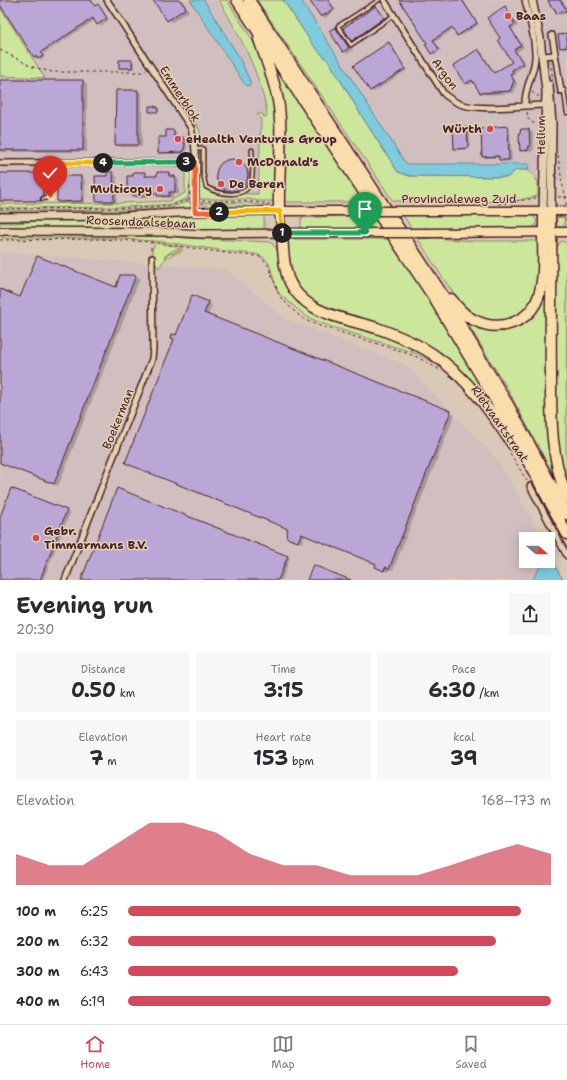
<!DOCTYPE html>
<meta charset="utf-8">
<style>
:root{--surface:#fff;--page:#f7f7f7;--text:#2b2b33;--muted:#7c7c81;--line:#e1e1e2;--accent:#d1495b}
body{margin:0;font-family:"Shantell Sans",sans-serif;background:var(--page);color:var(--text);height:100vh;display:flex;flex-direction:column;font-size:15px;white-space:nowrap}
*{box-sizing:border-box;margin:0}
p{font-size:13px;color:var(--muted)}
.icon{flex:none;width:22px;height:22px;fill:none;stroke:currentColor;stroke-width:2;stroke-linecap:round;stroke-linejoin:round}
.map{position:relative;height:580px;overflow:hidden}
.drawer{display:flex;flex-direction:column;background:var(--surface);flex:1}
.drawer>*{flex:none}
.needle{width:26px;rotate:110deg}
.tools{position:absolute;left:519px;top:532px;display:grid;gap:8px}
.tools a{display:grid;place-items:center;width:36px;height:36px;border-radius:0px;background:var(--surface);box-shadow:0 2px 10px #0003;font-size:20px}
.pin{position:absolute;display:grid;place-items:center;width:34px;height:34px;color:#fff;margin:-41px -17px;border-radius:50% 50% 50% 0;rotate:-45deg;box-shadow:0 0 4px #0007}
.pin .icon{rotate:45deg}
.km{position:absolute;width:20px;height:20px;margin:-10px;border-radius:50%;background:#222;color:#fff;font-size:11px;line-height:20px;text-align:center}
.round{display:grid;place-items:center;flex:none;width:42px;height:42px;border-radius:0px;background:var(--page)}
.overview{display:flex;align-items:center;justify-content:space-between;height:68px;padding:0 16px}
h1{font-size:22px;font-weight:700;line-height:30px}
.figures{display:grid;grid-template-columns:repeat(3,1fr);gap:6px;height:68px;padding:4px 16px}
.figures div{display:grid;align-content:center;border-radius:0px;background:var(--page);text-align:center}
.figures b{font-size:20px;font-weight:700}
.figures small{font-size:11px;font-weight:400}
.figures p{font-size:11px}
.chart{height:112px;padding:8px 16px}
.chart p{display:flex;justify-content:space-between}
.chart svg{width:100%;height:72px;margin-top:4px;fill:var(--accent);opacity:.7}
ul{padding:0 16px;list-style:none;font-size:13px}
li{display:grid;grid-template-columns:64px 48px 1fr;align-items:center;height:30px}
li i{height:10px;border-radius:5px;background:var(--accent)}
.tab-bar{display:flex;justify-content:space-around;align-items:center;height:56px;border-top:1px solid var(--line);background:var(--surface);font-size:11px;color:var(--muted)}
.tab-bar a{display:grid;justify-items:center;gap:2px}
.tab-bar .selected{color:var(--accent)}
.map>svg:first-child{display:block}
</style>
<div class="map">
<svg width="567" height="580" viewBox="0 0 567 580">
<rect width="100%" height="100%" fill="#dbc9b7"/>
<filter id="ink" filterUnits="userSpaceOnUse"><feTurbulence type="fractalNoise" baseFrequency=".025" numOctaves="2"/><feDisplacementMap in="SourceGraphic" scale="8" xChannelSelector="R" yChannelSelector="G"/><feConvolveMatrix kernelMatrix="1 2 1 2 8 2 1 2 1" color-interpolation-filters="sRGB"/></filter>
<g filter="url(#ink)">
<path fill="#d1bfc0" d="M0 0H217L244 41 266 102 263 196 0 202Z
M272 0H567V180L460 188 411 171Z
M0 252 226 269 287 320 406 365 499 461 543 539H526V561H548V549L565 580H0Z"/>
<path fill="#cce69c" stroke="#8b8264" d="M219 0H227L251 38 259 53 274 97 277 128 274 201H259L248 199H200L197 183V156L200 153 202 154C202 168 198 189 215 193L258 194 261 120 257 114H263L264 117 267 116C267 108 264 100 262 92 253 59 236 30 219 0Z
M257 0H283L314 46 330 63 366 123 398 172 410 176 508 177 516 170H528L538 182V196L515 201 500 202 473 201H393Z
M0 7 45 78 0 76Z
M269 58 365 202H283Z
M197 124 201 135 202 145 199 147C196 139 195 133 195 125Z
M178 166 188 167 191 176 188 198 173 204 126 207 0 208V204L118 203 169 201 185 193V170L182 168 176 167Z
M191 202V209L138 213 0 214V211L127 210 173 207 184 203Z
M200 203H246L259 205 269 206 259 208 244 206H206Z
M199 214 264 215V230L214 231 153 228H0V223H18L47 220Z
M358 215H373L382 229 301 230V218Z
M403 215H528L533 216 537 221 534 227 530 228 412 229Z
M561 217H564V228C558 227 555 224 557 218Z
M18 234H157L185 238 270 242C282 249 280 269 284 281 288 291 296 301 305 307 320 320 343 324 362 330 389 338 414 347 437 364L415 353 329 326 307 317 278 293 269 263 263 257 256 254 233 252 165 242 117 238H2V236Z
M435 238 472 241H535C544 249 541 259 539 270 538 277 537 284 536 291 531 309 513 323 495 321 486 320 479 318 472 313 453 298 432 260 418 239Z
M291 239H389L443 321 487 397 459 369 435 352 313 304C308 298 302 293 298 287 292 278 281 245 291 239Z
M563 241 567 244 566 448 567 484 559 450 556 424V256L557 248 560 242Z
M156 243 182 247 170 252 164 257 165 258 170 253 171 254 182 249V251C172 255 164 257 160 267H158L155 263V256L152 253 153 247Z
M547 288 548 355 562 491 507 388 466 321 498 330 544 296Z"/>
<path fill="#7fcbde" stroke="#6a8696" d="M190 0H204L239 57 250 81V85L247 86 244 83Z
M283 0H301L404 161 408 164H529L528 170H516L508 177 410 176 398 172 366 123 330 63 314 46Z
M532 561H542L545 565 553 563 563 580H532L540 567Z"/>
<path fill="#0003" d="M0 0H92L96 7 98 6 101 7 109 20 101 26 95 20 43 54 45 57 41 60 35 56 0 3Z
M155 0H182L189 11 172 22 168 20Z
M310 0H329L336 10 325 18 322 17Z
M401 0H463L479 25 461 36 458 35 454 29 435 42 441 50 435 55 432 53 429 43Z
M549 0H562L567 7V13L561 15 557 13Z
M376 7 380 10 388 21 356 43 352 40Z
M505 7 508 9 518 26 512 29 524 47 517 52 526 65 515 72 516 74 513 76 517 83 514 93 485 95 481 93 474 82 469 85 466 84 454 66 478 51 482 52 495 74 513 62 501 39Z
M336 28 340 31 353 50 347 54 343 52Z
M567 34V49H564L561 48Z
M389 44 392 45 407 70 374 92 371 90Z
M131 61 134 62V69H123L120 68Z
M0 81H83L87 84V152H0Z
M138 91 142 93V147H121L116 145Z
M508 127 510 129 512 161 503 162 500 160V158H486L483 156Z
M467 128 470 130V149L458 150 455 148Z
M521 130H529L533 133 534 148 532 152H525L521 150Z
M167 131H174L177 133V138H183L186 139 187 147 186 154H162L159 153 167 138Z
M231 160 244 165 250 173 248 186 237 191H231L222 186 218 181 217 176 218 169 221 165 226 161Z
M113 173 117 176V203H101L97 200 108 177Z
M134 173H145L149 177H158L169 173 179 179V194H173V198H162L158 194H149V198H138L128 192Z
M0 174H42L45 175V198L43 200V202H0Z
M81 177 85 180V203H62L58 201V178Z
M121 276H136L140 278 58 486 0 463V290L21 298 116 288Z
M208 302 212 305 208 315 455 414 393 570 389 569 388 572 380 569 377 564 305 535 302 543 292 539 289 529 176 336Z
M12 489 70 513 43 580H0V519Z
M288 556 290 558 282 580H82Z"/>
<path fill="#bba7d6" stroke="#4a1f2b" d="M0 0H91L95 6 98 4 107 18 97 25 93 18 41 52 43 56 38 59 36 56 34 57 0 5Z
M153 0H180L186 8 167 21Z
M309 0H328L334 9 321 17Z
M399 0H462L477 23 457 36 452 27 433 40 439 49 431 54 425 44 427 43Z
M548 0H560L567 11H562L556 14 555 9 551 7Z
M376 6 384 18 352 41 343 28Z
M505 6 515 24 510 27 521 45 514 50 523 63 512 70 513 72 510 74 514 81 510 91 480 93 472 80 465 84 453 66 478 49 494 73 512 62 498 40 500 38 487 18Z
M335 27 349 48 343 52 329 31Z
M567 33V47L560 48 558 35Z
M389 42 405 69 370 91 353 66Z
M119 60H132V68H119Z
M0 80H83V150H0Z
M116 90H138V145H115Z
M149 106H155V107H158V112H149Z
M508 126 509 160H499V156L482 157 481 128Z
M467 127 468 148 454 149 453 128Z
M521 129H529L530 146H529L528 150 520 151 519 136Z
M166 130H174V137H183L185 145 183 152 158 153V137H166Z
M216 175a16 16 0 1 1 32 0a16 16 0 1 1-32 0Z
M107 172H113L114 201H96L95 176H107Z
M133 172H145V176H157V172H169V176H175V192H169V196H157V193H145V196H133V193H127V176H133Z
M0 173H43V196L40 198 41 201H0Z
M73 176H81L82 201 57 202V177Z
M37 256 116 287 120 275H136L54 484 0 463V289L20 297Z
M192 295 209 302 204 313 451 411 389 569 385 567 384 571 375 567 376 564 301 534 298 542 289 539 286 536 288 529 125 463 174 339 171 338 172 334 176 335Z
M11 488 67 510 40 580H0V517Z
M117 488 288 556 278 580H81Z
M313 565 351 580H307Z"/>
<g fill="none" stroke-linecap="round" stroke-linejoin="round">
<g stroke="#4a1f2b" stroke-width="5.5">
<path id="lane" d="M379 0 338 26 351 45 394 15
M564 90 567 113
M195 149H203V173L206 187C218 194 245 200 251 182 254 174 252 159 252 150
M43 199 50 197 51 164"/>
</g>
<g stroke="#4a1f2b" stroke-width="8">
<path id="street" d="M107 0 191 128C198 152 196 187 195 212
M384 0 444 94C450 99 456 103 463 105 485 111 524 105 548 105
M525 0C529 18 536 39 535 58 534 75 524 88 525 105
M552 35 561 91
M542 56 555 55
M0 163 195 162
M530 486 567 556
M65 580 152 359 153 349 152 258"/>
</g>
<g stroke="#4a1f2b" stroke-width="10">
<path id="secondary" d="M532 0 540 38 546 91 543 211
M549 85 552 124 551 211
M0 217 124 216 195 212 279 211
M0 231 169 232 202 234 282 233"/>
</g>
<g stroke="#4a1f2b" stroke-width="11">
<path id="primary" d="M351 211H279L282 233H365
M412 211H567
M426 233 567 232
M543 233V211
M551 233V211"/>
</g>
<g stroke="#4a1f2b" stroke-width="13">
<path id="highway" d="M237 0 432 295 494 398 567 534
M249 0 442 294 507 403 567 514
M259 39C266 61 276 83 279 107 283 141 278 176 279 211
M282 233C283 248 283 264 288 278 302 314 344 318 377 328 396 335 417 343 434 355 468 378 491 412 513 445
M551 233C552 279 550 326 551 373 551 419 550 454 567 498
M451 299C457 307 464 316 474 320 499 333 530 323 539 295 545 275 543 253 543 233"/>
</g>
<path stroke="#4a1f2b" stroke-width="1" stroke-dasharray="3 3" stroke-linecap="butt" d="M0 50 33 67 52 72H142L146 70
M550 61 553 80
M532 92 537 96H539
M527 112 528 119 533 123 538 124
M558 155 562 183 566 197V205
M558 197H567
M189 201 190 186
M202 201H243L270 204
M498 204 536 198
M0 209 138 208 173 205 184 201H191
M566 218V225
M0 240 102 239 151 242V252
M151 242 233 254 258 256 262 258 268 265 280 297 296 313 305 320 320 326 401 351 417 357 442 371
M510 453 527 481"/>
<use href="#lane" stroke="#e3d2af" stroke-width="2.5"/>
<use href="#street" stroke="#e3d2af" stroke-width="5"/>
<use href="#secondary" stroke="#e3d2af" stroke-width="7"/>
<use href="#primary" stroke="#f9deab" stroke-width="8"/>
<use href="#highway" stroke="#f9deab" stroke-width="10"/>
<g stroke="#4a1f2b" stroke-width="11" stroke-linecap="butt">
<path id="primary-bridge" d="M351 211H412
M365 233H426"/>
</g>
<use href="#primary-bridge" stroke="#f9deab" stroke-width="8"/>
</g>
</g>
<g fill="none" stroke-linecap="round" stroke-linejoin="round" filter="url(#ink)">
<g stroke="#fff" stroke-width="8">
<path id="split-1" d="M282 233H365"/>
</g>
<g stroke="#fff" stroke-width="8">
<path id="split-2" d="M219 212 280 211 282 233"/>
</g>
<g stroke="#fff" stroke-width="8">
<path id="split-3" d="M186 162H195V212H219"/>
</g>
<g stroke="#fff" stroke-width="8">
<path id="split-4" d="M103 163 186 162"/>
</g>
<g stroke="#fff" stroke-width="8">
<path id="split-5" d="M50 197 51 163H103"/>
</g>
<use href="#split-1" stroke="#22a559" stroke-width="5"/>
<use href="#split-2" stroke="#f5b400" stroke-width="5"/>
<use href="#split-3" stroke="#f0652b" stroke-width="5"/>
<use href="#split-4" stroke="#22a559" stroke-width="5"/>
<use href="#split-5" stroke="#f5b400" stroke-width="5"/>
</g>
<g fill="#d1495b" stroke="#e3d2af" stroke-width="1.5">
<circle cx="508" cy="16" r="4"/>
<circle cx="490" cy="129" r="4"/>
<circle cx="178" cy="139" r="4"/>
<circle cx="239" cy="162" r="4"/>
<circle cx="221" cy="184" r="4"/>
<circle cx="160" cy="189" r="4"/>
<circle cx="36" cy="538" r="4"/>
</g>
<g text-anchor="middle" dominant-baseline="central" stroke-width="3" stroke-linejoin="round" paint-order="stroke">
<g font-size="12" font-weight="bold" fill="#4a1f2b" stroke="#e3d2af" text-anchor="start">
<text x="516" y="16">Baas</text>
<text x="482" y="129" text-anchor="end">Würth</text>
<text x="186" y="139">eHealth Ventures Group</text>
<text x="247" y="162">McDonald's</text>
<text x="229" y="184">De Beren</text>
<text x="152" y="189" text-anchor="end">Multicopy</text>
<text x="44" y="531">Gebr.<tspan x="44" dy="14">Timmermans B.V.</tspan></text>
</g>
<g font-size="12" fill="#4a1f2b" stroke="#e3d2af">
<text transform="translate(445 74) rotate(54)">Argon</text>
<text transform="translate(180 94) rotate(57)">Emmerblok</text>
<text transform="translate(541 135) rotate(-90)">Helium</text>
<text x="459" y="199">Provincialeweg Zuid</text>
<text transform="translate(141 222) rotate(2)">Roosendaalsebaan</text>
<text transform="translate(118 419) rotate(-68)">Boekerman</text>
<text transform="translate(500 424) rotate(55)">Rietvaartstraat</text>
</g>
</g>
</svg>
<div class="tools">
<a><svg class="needle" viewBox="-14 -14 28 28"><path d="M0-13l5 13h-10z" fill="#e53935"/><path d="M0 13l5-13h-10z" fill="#7c7c81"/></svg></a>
</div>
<div class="pin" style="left:365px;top:233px;background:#1e9e55"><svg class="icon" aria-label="arrive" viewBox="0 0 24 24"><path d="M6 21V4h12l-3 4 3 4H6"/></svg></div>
<div class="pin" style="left:50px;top:197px;background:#d93025"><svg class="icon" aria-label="check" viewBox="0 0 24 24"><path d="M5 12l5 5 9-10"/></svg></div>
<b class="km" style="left:282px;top:233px">1</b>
<b class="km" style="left:219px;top:212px">2</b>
<b class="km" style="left:186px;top:162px">3</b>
<b class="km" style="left:103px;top:163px">4</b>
</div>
<section class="drawer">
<div class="overview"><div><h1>Evening run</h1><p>20:30</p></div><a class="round"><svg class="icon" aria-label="share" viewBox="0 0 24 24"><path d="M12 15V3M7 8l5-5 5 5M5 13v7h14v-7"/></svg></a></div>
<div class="figures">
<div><p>Distance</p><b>0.50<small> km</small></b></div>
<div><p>Time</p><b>3:15</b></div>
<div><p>Pace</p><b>6:30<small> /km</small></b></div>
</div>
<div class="figures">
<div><p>Elevation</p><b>7<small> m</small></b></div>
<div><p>Heart rate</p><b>153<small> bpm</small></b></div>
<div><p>kcal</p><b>39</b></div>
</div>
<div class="chart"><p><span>Elevation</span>168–173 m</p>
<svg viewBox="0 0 160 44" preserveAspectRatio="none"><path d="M0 44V25L10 32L20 32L30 19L40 6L50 6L60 12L70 25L80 32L90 32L100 38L110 38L120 38L130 32L140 25L150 19L160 25V44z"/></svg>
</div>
<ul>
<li><b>100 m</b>6:25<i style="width:93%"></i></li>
<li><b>200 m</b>6:32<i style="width:87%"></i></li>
<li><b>300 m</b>6:43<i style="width:78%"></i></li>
<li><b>400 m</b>6:19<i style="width:100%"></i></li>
</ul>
</section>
<nav class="tab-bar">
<a class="selected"><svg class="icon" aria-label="home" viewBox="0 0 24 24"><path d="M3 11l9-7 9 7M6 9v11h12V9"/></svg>Home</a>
<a><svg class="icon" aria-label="map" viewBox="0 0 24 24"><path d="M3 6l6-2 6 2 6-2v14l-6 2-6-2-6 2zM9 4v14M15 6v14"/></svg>Map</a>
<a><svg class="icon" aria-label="saved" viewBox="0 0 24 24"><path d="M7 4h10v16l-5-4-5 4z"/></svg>Saved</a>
</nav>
